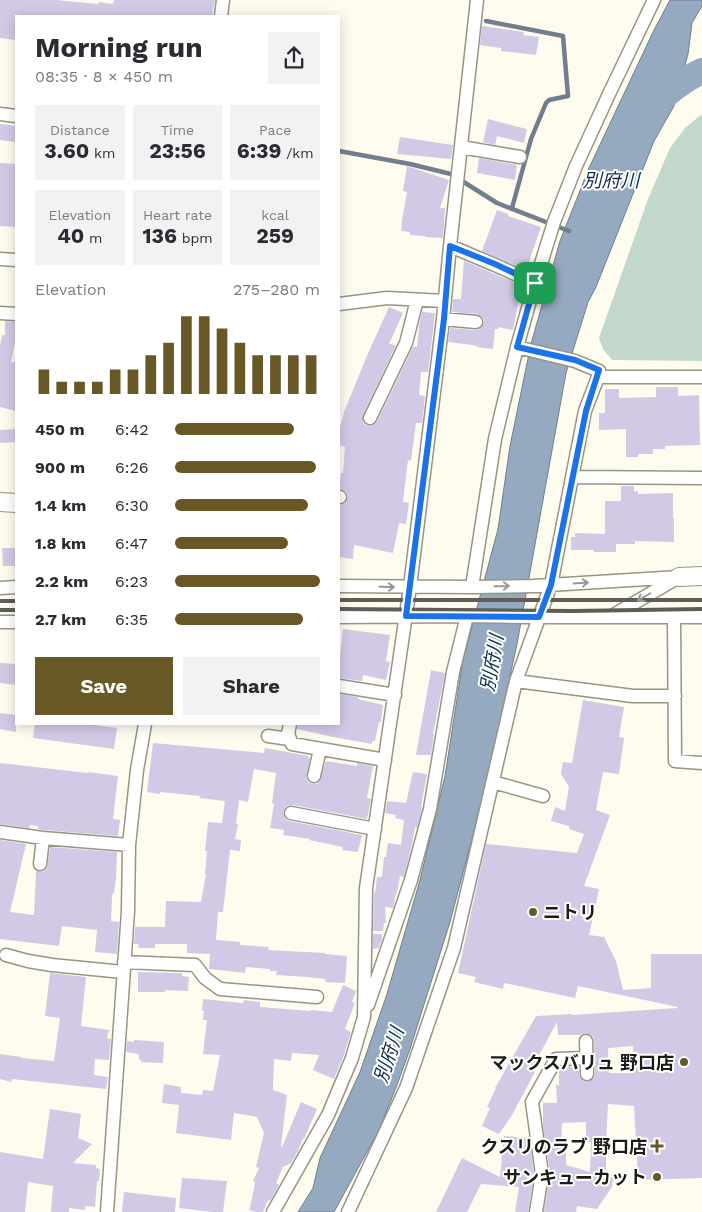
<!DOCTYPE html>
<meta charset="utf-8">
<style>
:root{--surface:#fff;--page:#f2f2f3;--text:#2b2b33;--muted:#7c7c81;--accent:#685825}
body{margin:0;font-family:"Work Sans","Noto Sans JP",sans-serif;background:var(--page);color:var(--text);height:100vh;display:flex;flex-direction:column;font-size:19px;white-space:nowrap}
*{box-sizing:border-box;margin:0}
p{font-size:16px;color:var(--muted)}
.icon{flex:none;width:28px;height:28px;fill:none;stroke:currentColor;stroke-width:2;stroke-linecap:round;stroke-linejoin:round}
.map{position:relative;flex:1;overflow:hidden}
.drawer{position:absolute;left:15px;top:15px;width:325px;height:710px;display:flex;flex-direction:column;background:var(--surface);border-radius:0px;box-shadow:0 2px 12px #0003}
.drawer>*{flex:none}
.pin{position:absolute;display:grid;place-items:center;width:42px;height:42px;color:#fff;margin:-21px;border-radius:10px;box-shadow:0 2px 8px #0006}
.round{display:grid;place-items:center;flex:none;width:52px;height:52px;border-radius:0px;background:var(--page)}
.overview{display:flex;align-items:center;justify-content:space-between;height:85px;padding:0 20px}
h1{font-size:28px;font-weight:700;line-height:38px}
.figures{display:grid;grid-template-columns:repeat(3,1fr);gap:8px;height:85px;padding:5px 20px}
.figures div{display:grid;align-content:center;border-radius:0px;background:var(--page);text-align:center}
.figures b{font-size:21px;font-weight:700}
.figures small{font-size:14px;font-weight:400}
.figures p{font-size:14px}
.chart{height:140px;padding:10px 20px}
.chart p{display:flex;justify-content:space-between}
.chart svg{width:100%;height:90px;margin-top:5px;stroke:var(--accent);stroke-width:6}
.cta{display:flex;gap:10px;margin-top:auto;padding:10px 20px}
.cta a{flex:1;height:58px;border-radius:0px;background:var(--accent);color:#fff;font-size:20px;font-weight:700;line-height:58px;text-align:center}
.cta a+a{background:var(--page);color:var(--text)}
ul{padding:0 20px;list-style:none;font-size:16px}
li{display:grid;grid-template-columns:80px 60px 1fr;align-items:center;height:38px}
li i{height:12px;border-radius:6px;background:var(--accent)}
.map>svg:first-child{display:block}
</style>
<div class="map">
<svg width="702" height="1212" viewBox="0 0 702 1212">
<rect width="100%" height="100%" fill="#fefcef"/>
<path fill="#c2d8cd" d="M702 114V361L612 360 603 349 599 338 648 199 670 148 685 128Z"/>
<path fill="#95a9c0" stroke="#717e8d" d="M670 0H702V6L692 23 688 54 674 106 654 141 596 287 588 302 566 373 517 644 487 782 450 922 410 1049 397 1085 379 1130 334 1212H298L313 1188 320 1158 360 1072 387 994 420 880 445 776 463 660 498 529 510 446 531 344 560 241 589 168 654 30Z"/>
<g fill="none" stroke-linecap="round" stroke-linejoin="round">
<path stroke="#717e8d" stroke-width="4.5" d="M486 21 563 36 568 96 549 100 546 103 531 139 512 208
M339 151 410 164 451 174 497 203 569 231"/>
<path stroke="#95a9c0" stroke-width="26" d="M652 107C667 93 683 80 702 71"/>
</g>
<path fill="#d2c9e6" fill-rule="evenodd" d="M0 0H56L98 4 99 2 113 4 114 0H215L212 16H32L16 15 15 40 0 38Z
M482 26 524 32 523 35 539 37 536 55 501 51V48L480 45Z
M488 119 527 129 524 143 497 136 495 145 483 142Z
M0 124 16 126V142L0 140Z
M400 137 453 145 451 159 397 154Z
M479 158 517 165 515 180 477 173Z
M0 163 16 164V227L0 226Z
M407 166 449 180 440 208H445L443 238 425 237V236L410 235V232L401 231 402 220 407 192 403 191Z
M497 210 508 214V216L541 227 529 262 533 263 530 272 482 251Z
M464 261 525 287 522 295 520 294 513 330 498 327V329H495L493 349 477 347V346L472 345 448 342 450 328 476 330 480 329 484 323 483 318 477 314 452 312 453 299H461Z
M389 307 403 313 389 344 396 345 363 415V422L366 425 370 426 374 425 377 422 413 347H417L419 326 422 312 435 313 428 372H421L419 395 425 396 422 423H416L411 461 408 460 403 502 409 503 406 524 399 523 393 553 354 545 353 559 339 557V505L344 504 348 497 347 493 344 490 339 489 341 473H343L345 447 339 445V432L344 412 366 358Z
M5 321 16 322V337L11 363 16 361V411L0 407V345L2 335H5Z
M656 387H678V396L699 395 700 445 665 446V449H653V454H638V457H626V429L599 430V413H605V389H619V398L656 397Z
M16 429V442L0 443V430Z
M621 486H634V492L638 491V494L673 493V518H674V542L635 541V544H616V552H594V550H571V537H575V533L605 534V501H621Z
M2 548H16V566H3Z
M343 629 390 635 386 661 390 662 386 680 363 675 362 681 339 678V656H340Z
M0 663 16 664V685L0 683Z
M431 670 445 673 433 734H434L431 755H416Z
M339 694 358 697V699L362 700 383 705 381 722H379L375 741H372V744L333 737 297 729 298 724H339Z
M583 700 624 707 619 737 624 738 619 774 603 772 596 810 610 815 584 886 599 889 589 935 604 937 616 961 623 990 651 988V954H702V1178L638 1180 634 1106 608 1104 606 1145V1176L613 1178 612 1187 597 1209 577 1206 576 1212H544L550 1173 543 1125V1103H557L556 1084 559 1086V1071L561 1067 579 1066V1075L583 1081 588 1082 594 1078 595 1074 594 1041 593 1036 586 1033 580 1035H558L557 1022 531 1070 535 1072 512 1115 499 1134 482 1126 490 1108 487 1107 496 1088H495L536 1016 572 1014V1015L678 1008V1007L578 986 575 998 504 983 503 989 474 982 476 977 458 973 486 844 577 853 584 834 569 829V826L551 821 555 807 565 811 569 787 561 774 563 762 572 763ZM633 1046 634 1073H609L608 1048ZM586 1122V1142H591L590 1172 566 1165V1147H561L562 1123Z
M0 713 16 715V732L0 729Z
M35 724H87L117 728 114 749 33 738Z
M153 743 264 753 265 748 309 756 308 758H310L306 778 308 782 313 784H317L320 781 326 761 357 766V763L373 766 367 798 371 799 367 819 293 805H289L285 807 283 812 285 819 289 821 362 835 358 852 342 850 343 847 309 840 310 839 283 835 284 830 270 828 274 804 272 803 276 773 254 769 248 802 239 800 236 824H238L235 839 241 840 240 851 230 850 223 912H218L216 940 240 942V945L269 947 268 950 325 953V954L347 956 345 983 325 982 326 979 308 977 276 975 277 971H270V969L246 967 245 973 209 969 210 954 187 953V944H155V948H139L138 944H134L135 927H165L166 901 201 902 206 874H205L207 851H205L208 822 222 823 225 801 199 798 200 796 160 792V794L147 792Z
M0 763 88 773 89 772 118 776 113 819 120 820 118 836 44 830 38 829V826L30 825 29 828 0 824Z
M413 772 427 774 421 807H422L421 813 417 828 415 827 412 844 404 877 400 876 397 893H396L393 908 385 907 386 923H384L383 931H373L374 893H375L377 877H382L384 857H386L388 843 401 845 404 820 395 818 396 815 385 813 387 801 406 803Z
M0 840 26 844 10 912 34 915 36 871 43 872 47 868 50 847 117 852 116 879 114 893H113L112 897 111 921 119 922 117 954 95 952 97 930 62 926 59 946 0 939Z
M373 934H382V939L379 948 373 949Z
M138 972 182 973V976L189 977 188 991 165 990V992H138Z
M50 973 86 977 81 1026 109 1030 107 1038 111 1039 109 1060 95 1059 94 1075 108 1077 106 1089 12 1079 11 1082 0 1079V1054L21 1057V1058L54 1061 60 1018 45 1016Z
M343 985 356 991 352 1002 355 1003 345 1029 351 1032 344 1055 334 1079 313 1070 319 1055 292 1053 291 1061 274 1059 273 1090 287 1095 281 1147H282L301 1102 317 1109 304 1139 303 1138 298 1151 291 1163 283 1167 276 1183 279 1185 270 1201 268 1200 263 1212H256L249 1210 251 1204 255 1182 253 1181 259 1168 256 1167 264 1133 257 1117 234 1113 231 1140 176 1133 179 1105 162 1103 164 1084 181 1087V1093L202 1095 203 1090 213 1091 220 1055 203 1054 207 1020H203L204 1011H202L203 999 243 1003 244 1000 260 1002V1007L310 1011 311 1010 332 1012Z
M134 1040 164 1042 163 1063 141 1062V1060L139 1059V1054L126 1052 127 1041 134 1042Z
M50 1109 81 1114 78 1138 92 1144 73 1163 96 1165V1168L100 1169 99 1181H97L95 1207 85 1206V1210L69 1208V1212H51L53 1186 28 1182 25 1212H0V1152L43 1159Z
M504 1136 529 1138 534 1174 528 1212H515L519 1187 481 1184 467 1212H436L462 1158 500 1177Z
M182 1178 227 1181 223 1212H212L179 1208Z
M124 1192 176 1198 175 1212H122Z"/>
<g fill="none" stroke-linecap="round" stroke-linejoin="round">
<g stroke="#989486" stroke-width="15">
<path id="street" d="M221 16 223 0
M0 114 16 116
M461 147 520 157
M450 246 495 265 535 283
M0 259 16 260
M339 304 387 298 445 301
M0 313 16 314
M443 319 476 322
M517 347 575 361 599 371 598 377
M370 418 406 343 417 300
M573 477 702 478
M339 497H340
M339 586 472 587 533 586 679 577
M472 587 495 439 517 347 535 283 554 222 576 166 609 94 654 0
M0 588 16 587
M612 616 677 578
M339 617 467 616 529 617H702
M674 617 675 761 702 763
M0 622H16
M516 681 633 696H675
M339 686 395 695
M290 724 288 734 292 744 385 760
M268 736 290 739
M314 776 320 749
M493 782 543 796
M291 813 375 829
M0 832 43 838 129 845
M40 864 43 838
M6 955 28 961 52 965 123 972
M124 962 195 965 205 978 220 989 317 997
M368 1005 411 880 430 809 453 672 467 616
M586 1041 587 1074
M107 1212 128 911 129 845 137 770 145 724
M273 1212 328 1115 352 1058 364 1017 366 888 410 587 443 319 450 246 477 0
M348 1212 406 1088 454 948 516 681 551 585 585 411 598 377H702
M536 1212 542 1174 532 1102 556 1059 586 1058"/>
</g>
<g stroke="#989486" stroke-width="20">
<path id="secondary" d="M0 502 16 503
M679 577 702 576"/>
</g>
<use href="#street" stroke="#fff" stroke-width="12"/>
<use href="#secondary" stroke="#fff" stroke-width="18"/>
<path stroke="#5f5d56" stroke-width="4" d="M339 600H702
M0 601H16
M339 609 573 611 702 609
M0 610H16"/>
</g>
<defs><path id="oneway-shaft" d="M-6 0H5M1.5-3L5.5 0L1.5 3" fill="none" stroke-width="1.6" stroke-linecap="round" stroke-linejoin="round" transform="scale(1.25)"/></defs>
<g stroke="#999896">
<use href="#oneway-shaft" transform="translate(581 583) rotate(-4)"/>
<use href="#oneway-shaft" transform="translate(502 586) rotate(-1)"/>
<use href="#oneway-shaft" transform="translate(387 587) rotate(1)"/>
<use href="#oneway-shaft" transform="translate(644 597) rotate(150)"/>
</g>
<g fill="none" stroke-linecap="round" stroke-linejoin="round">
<g stroke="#fff" stroke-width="10">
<path id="route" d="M450 246 495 264 535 283 517 347 575 360 599 370 586 411 551 585 539 617 406 616 444 319Z"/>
</g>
<use href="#route" stroke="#1a73e8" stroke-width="6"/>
</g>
<g fill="#685825" stroke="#fff" stroke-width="2">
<circle cx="533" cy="912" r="5"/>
<circle cx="684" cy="1062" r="5"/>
<path d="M654.5 1138.5h5v5h5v5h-5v5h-5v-5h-5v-5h5z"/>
<circle cx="657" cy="1177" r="5"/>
</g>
<g text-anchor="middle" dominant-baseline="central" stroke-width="4" stroke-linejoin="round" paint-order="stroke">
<g font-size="18" font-weight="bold" fill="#1d1b16" stroke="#fff" text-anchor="end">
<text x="543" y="912" text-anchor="start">ニトリ</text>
<text x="674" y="1062">マックスバリュ 野口店</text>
<text x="647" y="1146">クスリのラブ 野口店</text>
<text x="647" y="1177">サンキューカット</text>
</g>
<g font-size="19" font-style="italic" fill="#0e2e4e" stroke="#fff">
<text x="611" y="180">別府川</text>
<text transform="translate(492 663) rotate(-80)">別府川</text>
<text transform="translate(389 1055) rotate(-72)">別府川</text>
</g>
</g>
</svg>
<div class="pin" style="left:535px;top:283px;background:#1e9e55"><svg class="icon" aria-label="arrive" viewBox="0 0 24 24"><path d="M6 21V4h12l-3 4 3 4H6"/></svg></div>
<section class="drawer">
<div class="overview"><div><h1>Morning run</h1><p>08:35 · 8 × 450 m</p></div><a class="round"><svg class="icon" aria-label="share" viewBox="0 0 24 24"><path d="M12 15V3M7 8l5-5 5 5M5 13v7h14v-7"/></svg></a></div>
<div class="figures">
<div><p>Distance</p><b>3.60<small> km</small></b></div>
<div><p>Time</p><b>23:56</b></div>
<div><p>Pace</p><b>6:39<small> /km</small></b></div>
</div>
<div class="figures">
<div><p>Elevation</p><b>40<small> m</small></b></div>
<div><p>Heart rate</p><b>136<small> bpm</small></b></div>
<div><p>kcal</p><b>259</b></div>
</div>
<div class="chart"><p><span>Elevation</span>275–280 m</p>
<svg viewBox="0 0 160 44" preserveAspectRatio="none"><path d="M5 44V32M15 44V38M25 44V38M35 44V38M45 44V32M55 44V32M65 44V25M75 44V19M85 44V6M95 44V6M105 44V12M115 44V19M125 44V25M135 44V25M145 44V25M155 44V25"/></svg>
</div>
<ul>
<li><b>450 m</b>6:42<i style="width:82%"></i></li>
<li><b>900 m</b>6:26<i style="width:97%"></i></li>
<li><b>1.4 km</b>6:30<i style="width:92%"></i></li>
<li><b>1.8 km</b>6:47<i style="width:78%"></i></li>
<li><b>2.2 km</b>6:23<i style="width:100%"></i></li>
<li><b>2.7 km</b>6:35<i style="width:88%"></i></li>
</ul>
<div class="cta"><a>Save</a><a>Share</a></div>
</section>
</div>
